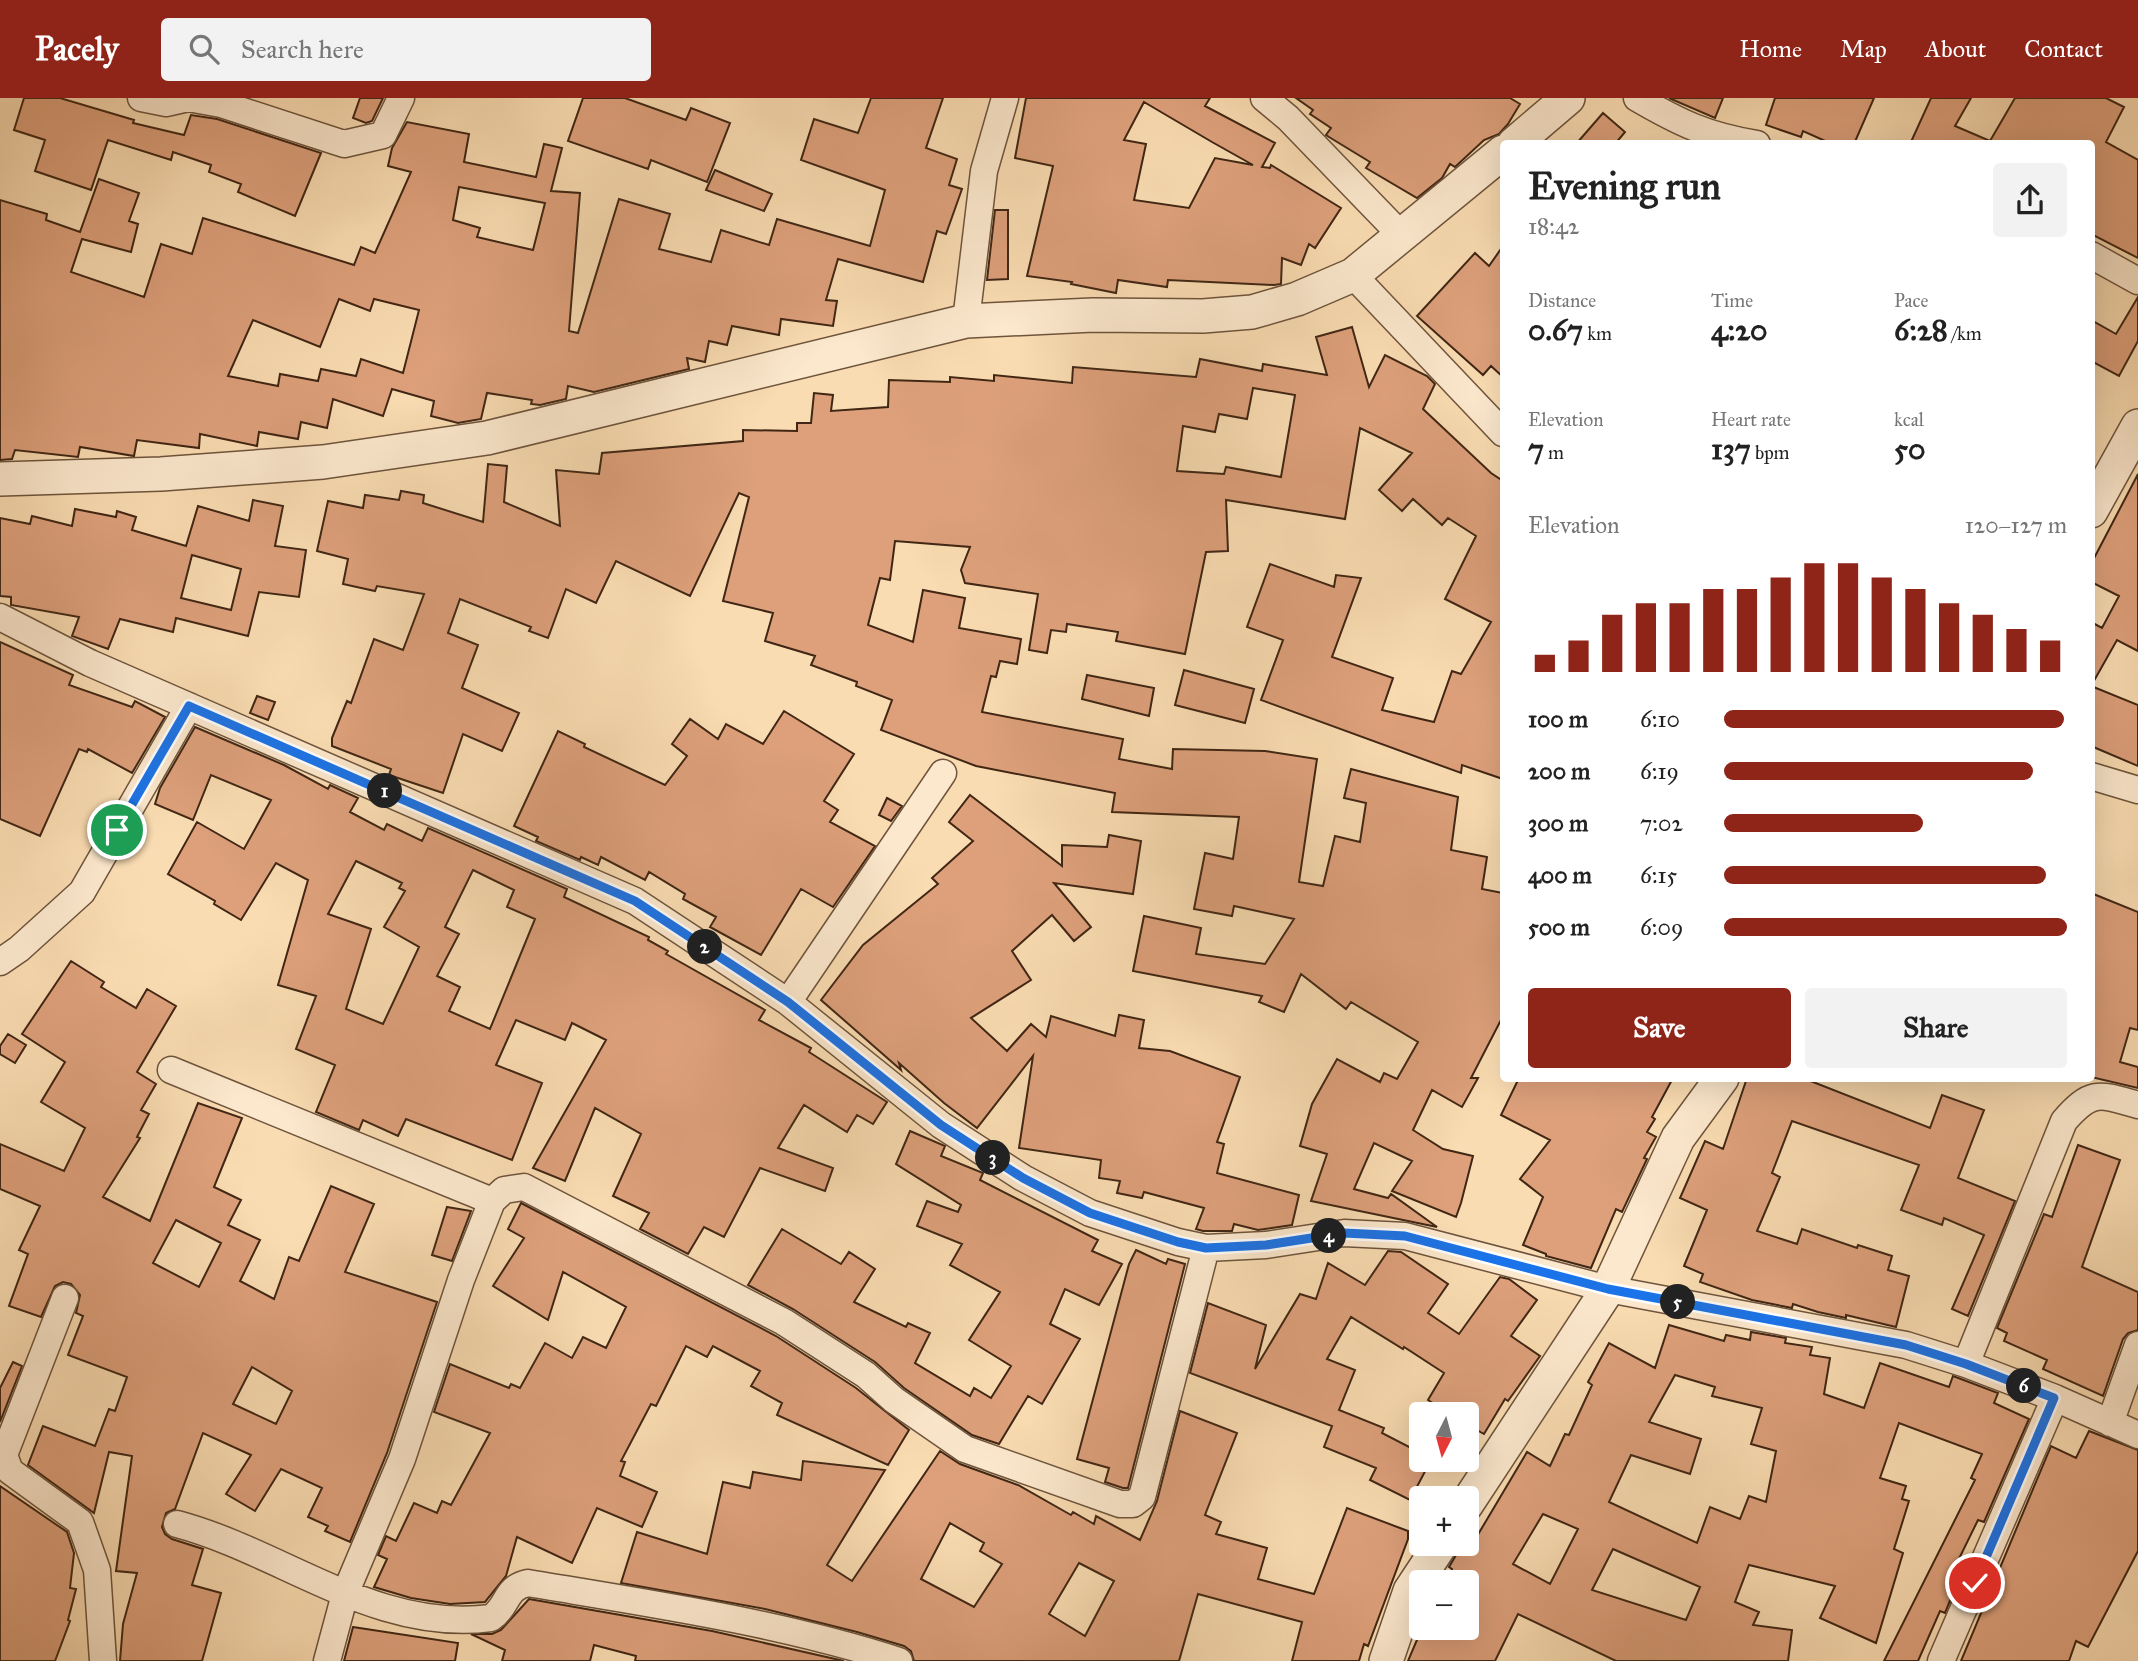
<!DOCTYPE html>
<meta charset="utf-8">
<style>
:root{--surface:#fff;--page:#f2f2f2;--text:#222;--muted:#767676;--accent:#8f2418}
body{margin:0;font-family:"IM FELL Great Primer",serif;background:var(--page);color:var(--text);height:100vh;display:flex;flex-direction:column;font-size:26px;white-space:nowrap}
*{box-sizing:border-box;margin:0}
p{font-size:23px;color:var(--muted)}
.icon{flex:none;width:38px;height:38px;fill:none;stroke:currentColor;stroke-width:2;stroke-linecap:round;stroke-linejoin:round}
.map{position:relative;flex:1;overflow:hidden}
.drawer{position:absolute;left:1500px;top:42px;width:595px;height:942px;display:flex;flex-direction:column;background:var(--surface);border-radius:7px;box-shadow:0 7px 28px #0002}
.drawer>*{flex:none}
.needle{width:46px;rotate:186deg}
.controls{position:absolute;left:1409px;top:1304px;display:grid;gap:14px}
.controls a{display:grid;place-items:center;width:70px;height:70px;border-radius:7px;background:var(--surface);box-shadow:0 7px 28px #0002;font-size:35px}
.pin{position:absolute;display:grid;place-items:center;width:60px;height:60px;color:#fff;margin:-30px;border:4px solid #fff;border-radius:50%;box-shadow:0 2px 7px #0007}
.km{position:absolute;width:35px;height:35px;margin:-18px;border-radius:50%;background:#222;color:#fff;font-size:19px;line-height:35px;text-align:center}
.round{display:grid;place-items:center;flex:none;width:74px;height:74px;border-radius:7px;background:var(--page)}
.head{display:flex;align-items:center;justify-content:space-between;height:119px;padding:0 28px}
h1{font-size:38px;font-weight:700;line-height:52px}
.figures{display:grid;grid-template-columns:repeat(3,1fr);gap:10px;height:119px;padding:7px 28px}
.figures div{display:grid;align-content:center}
.figures b{font-size:30px;font-weight:700}
.figures small{font-size:19px;font-weight:400}
.figures p{font-size:19px}
.chart{height:196px;padding:14px 28px}
.chart p{display:flex;justify-content:space-between}
.chart svg{width:100%;height:126px;margin-top:7px;stroke:var(--accent);stroke-width:6}
.button{display:flex;gap:14px;margin-top:auto;padding:14px 28px}
.button a{flex:1;height:80px;border-radius:7px;background:var(--accent);color:#fff;font-size:28px;font-weight:700;line-height:80px;text-align:center}
.button a+a{background:var(--page);color:var(--text)}
ul{padding:0 28px;list-style:none;font-size:23px}
li{display:grid;grid-template-columns:112px 84px 1fr;align-items:center;height:52px}
li i{height:18px;border-radius:9px;background:var(--accent)}
header{display:flex;align-items:center;gap:42px;box-sizing:border-box;height:98px;padding:0 35px;background:var(--accent);color:#fff}
header strong{font-size:33px}
nav{display:flex;gap:38px;margin-inline-start:auto;font-size:24px}
.search{width:490px;height:63px;background:var(--page);display:flex;align-items:center;gap:18px;box-sizing:border-box;padding:0 24px;border-radius:7px;color:var(--muted);font-size:26px}
.map>svg:first-child{display:block}
</style>
<header>
<strong>Pacely</strong>
<div class="search"><svg class="icon" aria-label="search" viewBox="0 0 24 24"><circle cx="10" cy="10" r="6"/><path d="M15 15l6 6"/></svg>Search here</div>
<nav><a>Home</a><a>Map</a><a>About</a><a>Contact</a></nav>
</header>
<div class="map">
<svg width="2138" height="1563" viewBox="0 0 2138 1563">
<rect width="100%" height="100%" fill="#fadcb2"/>
<filter id="stains"><feTurbulence type="fractalNoise" baseFrequency=".00286" numOctaves="4"/><feColorMatrix values="0 0 0 0 .2 0 0 0 0 .09 0 0 0 0 .02 0 0 0 .5 -.17"/></filter>
<radialGradient id="worn" r=".72"><stop offset=".6" stop-color="#630" stop-opacity="0"/><stop offset="1" stop-color="#630" stop-opacity=".3"/></radialGradient>
<path fill="#dda07b" stroke="#402614" stroke-width="2" fill-rule="evenodd" d="M24 0H60L134 22 133 25 184 37 191 17 217 21 321 55 295 118 238 94 241 86 209 74 211 67 173 54 171 62 108 42 91 92 35 73 45 42 14 32Z
M360 0H383L372 23 366 25 353 20Z
M583 0H625L686 22 691 10 730 25 707 84 651 62 648 71 568 43Z
M871 0H943L926 50 957 61 949 87 962 91 946 136 937 133 923 184 838 161 826 202 837 203 833 228 781 221 779 237 732 228 727 247 709 243 705 264 687 260 689 271 594 294 568 288 566 301 540 307 531 306 532 302 487 295 481 321 458 325 431 318 434 303 392 291 383 318 333 301 327 330 301 324 298 341 259 334 257 348 200 336 199 350 137 342 134 358 80 349 78 359 15 352 12 361 0 362V102L47 116 46 122 80 134 99 81 139 95 129 123 138 126 131 154 82 141 71 174 144 199 161 146 192 156 203 120 354 167 361 149 375 155 411 74 388 68 392 50 407 24 469 36 464 64 536 79 544 46 562 50 551 93 580 95 569 233 578 235 619 101 670 116 659 151 711 164 721 132 769 147 777 121 870 148 885 92 801 62 814 21 858 35ZM459 89 545 105 533 152 477 139 480 130 453 122ZM339 201 370 213 374 201 419 212 403 275 361 261 356 278 321 271 318 283 280 276 278 288 228 278 253 222 320 249Z
M1026 0H1210L1205 8 1275 45 1262 69 1270 70 1271 67 1341 110 1315 150 1309 146 1301 167 1282 160 1281 186 1274 187 1168 182 1167 189 1118 182 1116 195 1071 186 1072 184 1027 178 1053 68 1015 60ZM1144 4 1212 44 1253 67 1215 60 1189 110 1134 102 1146 46 1124 42Z
M1296 0H1510L1520 6 1508 26 1499 36 1484 42 1455 69 1450 66 1442 80 1417 100 1366 70 1370 64 1329 39 1326 37 1331 30 1310 16 1313 12Z
M1669 0H1723L1715 20Z
M1775 0H1874L1854 46H1832L1803 33 1801 39 1766 27Z
M1931 0H1971L1955 28 1990 43 2015 0H2106L2124 9 2106 44 2138 62V160L2091 136V46H1910Z
M1603 15 1625 34 1615 46H1576Z
M715 72 772 96 764 113 706 92Z
M995 112H1008V181L987 182Z
M1503 148V279L1491 268 1483 277 1417 218 1475 155 1489 168Z
M2138 199V243L2119 278 2091 263V222L2116 236Z
M1352 229 1369 289 1385 257 1427 278 1435 286 1423 311 1491 375 1503 383V681L1462 667 1461 675 1261 602 1283 542 1247 529 1270 466 1334 489 1336 477 1361 480 1332 559 1393 580 1382 612 1434 624 1452 573 1461 576 1491 524 1445 501 1476 438 1448 420 1442 427 1413 401 1402 413 1379 392 1412 355 1360 330 1345 421 1226 402 1228 453 1206 454 1185 556 1116 543 1118 534 1067 526 1066 534 1051 532 1047 555 1029 552 1038 496 965 485 961 472 970 449 895 443 890 482 880 480 868 527 913 544 923 492 965 500 959 530 1021 541 1017 566 1000 563 996 579 991 578 982 614 1123 641 1119 661 1172 671 1173 651 1265 653 1317 661 1299 784 1323 788 1335 738 1360 744 1366 705 1344 700 1351 671 1458 699 1451 752 1487 759 1482 791 1503 795V918L1471 980H1478L1462 1009 1432 992 1413 1032 1443 1051 1473 1058 1461 1105 1456 1119 1392 1093 1412 1063 1374 1045 1354 1091 1388 1100 1391 1096 1437 1129 1311 1103 1327 1056 1300 1048 1312 1006 1337 961 1380 984 1384 975 1397 981 1418 944 1351 904 1346 911 1301 876 1284 914 1259 904 1262 898 1133 873 1144 818 1201 830 1196 856 1265 866 1294 821 1234 808 1232 818 1194 811 1205 755 1233 761 1239 719 1112 714 1115 695 976 668 881 632 892 602 856 588 857 584 811 567 815 558 765 543 773 515 723 503 749 399 739 395 690 498 616 463 596 505 566 491 548 540 529 533 531 529 460 501 448 535 478 547 462 590 519 615 502 653 463 636 443 695 389 677 391 671 332 648V640L347 603 351 605 374 541 403 552 424 496 377 488 375 493 343 486 348 461 317 453 328 403 363 410 365 397 399 402 401 393 424 397 423 405 483 424 488 366 507 368 504 404 560 428 556 372 599 376 602 355 743 343V332L797 333V325H811L814 295 833 297 831 313 888 309 889 282 950 284V279L994 283V277L1072 285 1073 269 1196 279 1200 261 1262 273 1263 266 1327 277 1316 239ZM1253 290 1295 297 1281 379 1226 369 1224 376 1177 373 1183 328 1215 334 1219 316 1247 321Z
M2138 376V553L2117 542 2091 588 2138 607V668L2091 648V524L2102 530 2119 498 2091 484V466Z
M253 402 283 408 275 448 306 452 299 499 259 494 248 538 176 520 173 534 120 521 108 551 72 538 79 519 11 507V499L0 498V420L30 426 32 418 72 428 75 411 116 419 117 413 136 419 132 432 186 448 198 408 249 423ZM192 457 241 471 231 512 181 500Z
M0 544 73 577 69 587 132 609 135 603 165 619 132 675 88 651 87 654 79 651 40 738 0 721Z
M1184 572 1254 591 1245 625 1175 607Z
M1087 577 1154 590 1149 618 1082 601Z
M257 598 275 604 268 622 250 615Z
M784 613 854 656 824 703 838 712 830 724 875 748 833 809 801 791 761 857 710 829 716 819 683 801 685 796 649 774 645 782 601 759 598 767 581 759 580 762 536 743 538 739 514 728 558 633 585 646 584 649 665 687 687 658 672 646 690 621 718 641 726 626 763 646Z
M195 629 284 667 328 691 330 687 358 700 350 714 384 732 387 726 422 743 428 730 567 791 564 799 649 839 648 842 668 853 666 856 765 912 759 922 811 950 809 954 887 1004 873 1026 857 1017 847 1034 804 1007 778 1050 833 1070 825 1093 760 1070 724 1139 704 1129 688 1156 640 1131 649 1115 613 1098 641 1036 595 1010 565 1083 533 1070 606 942 572 925 565 942 516 922 496 967 542 985 512 1062 406 1021 398 1038 363 1022 359 1032 316 1014 335 967 296 951 316 898 278 887 308 782 276 765 241 822 214 806 215 803 168 776 197 724 244 751 271 702 211 677 193 722 155 706 160 690ZM356 763 402 785 399 790 405 793 384 829 419 849 383 926 346 911 371 831 328 816ZM473 772 514 792 507 809 535 821 490 931 449 913 460 889 437 878 459 836 445 829Z
M970 697 1062 768V747L1107 749 1109 737 1141 743 1133 796 1054 785 1091 829 1074 843 1052 817 1012 853 1031 882 971 920 1007 953 1031 926 1046 939 1051 918 1115 938 1119 917 1144 922 1139 950 1170 953 1240 979 1217 1044 1224 1046 1217 1075 1299 1097 1292 1127 1258 1132 1234 1126 1232 1133H1203L1196 1131 1204 1110 1144 1094 1142 1100 1117 1095 1120 1083 1099 1080 1101 1062 1019 1050 1033 958 977 1030 944 1005 899 965 901 972 821 902 863 847 938 786 932 780 973 743 949 724Z
M887 700 902 708 891 723 879 717Z
M2091 795 2138 814V932L2130 930 2120 964 2138 969V990L2091 979Z
M71 863 104 884 101 889 136 910 147 891 176 908 137 974 156 986 141 1012 149 1016 137 1039 140 1040 103 1099 150 1123 198 1005 242 1020 214 1089 241 1102 228 1127 260 1142 240 1183 274 1201 289 1159 299 1163 331 1088 374 1106 345 1174 437 1204 387 1355 350 1444 325 1433 328 1428 308 1419 322 1390 281 1371 255 1413 226 1396 251 1357 203 1335 175 1411 166 1415 162 1429 165 1436 172 1441 203 1451 192 1487 221 1495 202 1563H120L123 1526 137 1475 116 1473 132 1358 109 1354 94 1415 28 1367 43 1328 95 1348 109 1311 115 1313 127 1279 68 1257 83 1218 76 1215 80 1197 71 1186 63 1184 55 1188 41 1219 9 1208 28 1156 19 1152 40 1108 0 1091V1046L64 1073 85 1030 41 1004 65 964 22 936ZM176 1122 221 1145 199 1189 153 1165ZM252 1269 292 1293 276 1326 233 1306Z
M8 936 26 947 15 965 0 956V948Z
M1519 980H1673L1652 1019 1655 1021 1647 1034 1656 1039 1644 1060 1647 1061 1622 1114 1616 1111 1591 1170 1546 1158V1156L1523 1147 1543 1099 1520 1081 1550 1042 1501 1017Z
M1747 980H1803L1930 1030 1942 997 1984 1012 1958 1080 2015 1103 1968 1218 1952 1211 1984 1137 1944 1120 1942 1127 1901 1112 1919 1067 1792 1023 1772 1075 1780 1079 1757 1133 1797 1146 1802 1131 1857 1150 1858 1147 1892 1158 1888 1172 1909 1178 1896 1229 1846 1217V1220L1818 1214 1793 1206 1792 1210 1752 1202 1700 1184 1703 1176 1684 1168 1707 1112 1680 1100 1705 1043 1723 1051Z
M910 1033 945 1048 941 1058 983 1075 980 1082 1098 1142 1092 1153 1122 1166 1099 1207 1065 1191 1050 1226 1080 1241 1042 1306 1028 1298 999 1346 972 1337 904 1290 875 1264 793 1211 748 1187 782 1131 841 1166 849 1154 875 1171 854 1204 906 1229 908 1225 930 1235 915 1265 970 1298 974 1290 991 1300 1011 1268 969 1242 1000 1194 950 1167 962 1146 917 1128 927 1103 958 1114 961 1107 896 1066Z
M2078 1047 2120 1062 2082 1169 2138 1194V1232L2128 1235 2123 1241 2103 1298 2043 1271 2047 1262 2004 1243 2007 1235 1997 1230 2044 1116 2052 1119Z
M521 1105 776 1238 856 1290 909 1332 888 1367 777 1317 782 1305 751 1288 760 1273 713 1248 707 1259 686 1248 656 1308 651 1306 621 1363 625 1364 620 1378 657 1394 642 1429 597 1410 572 1465 517 1439 506 1478 485 1504 450 1506 411 1500 374 1489 387 1461 378 1457 386 1438 396 1443 414 1405 437 1415 442 1403 451 1407 490 1335 434 1314 450 1266 509 1290 511 1286 520 1290 545 1245 572 1260 583 1239 606 1250 626 1209 563 1174 548 1222 493 1188 524 1140 508 1131Z
M447 1109 471 1113 452 1163 432 1157Z
M1136 1152 1166 1166 1168 1161 1185 1166 1128 1390H1123L1105 1384 1109 1370 1077 1361 1129 1166Z
M1388 1153 1401 1154 1448 1186 1428 1215 1459 1236 1500 1179 1509 1181 1537 1202 1511 1238 1540 1258 1508 1303 1505 1301 1484 1336 1466 1326V1316H1450L1428 1302 1444 1275 1404 1249 1403 1251 1351 1219 1327 1261 1355 1272 1339 1312 1384 1330 1382 1335 1421 1355V1362H1431L1410 1402 1370 1382 1376 1370 1324 1349 1332 1328 1190 1275 1208 1205 1266 1227 1255 1271 1300 1196 1316 1201 1328 1165 1365 1187Z
M1669 1227 1724 1243 1726 1237 1750 1242 1751 1234 1786 1240 1785 1245 1812 1249 1810 1257 1830 1260 1824 1296 1864 1310 1880 1265 1949 1289 1953 1278 1961 1281 1998 1295 1994 1305 2029 1321 1984 1424 1978 1422 1951 1477 1959 1481 1945 1515 1940 1513 1918 1563H1884L1975 1382 1971 1380 1982 1356 1899 1325 1880 1380 1906 1388 1902 1401 1909 1403 1894 1451 1903 1455 1876 1545 1820 1520 1835 1488 1749 1467 1735 1504 1759 1514 1753 1527 1792 1532 1788 1563H1616L1518 1516 1495 1563H1408L1422 1530H1466V1484H1446L1452 1471 1449 1469 1459 1452 1467 1455 1527 1354 1550 1368 1565 1336 1569 1337 1592 1287 1588 1284 1609 1245 1655 1270ZM1675 1277 1715 1289 1712 1298 1762 1310 1751 1346 1776 1353 1766 1404 1749 1398 1740 1421 1710 1409 1697 1445 1609 1404 1631 1357 1690 1376 1701 1341 1649 1324ZM1543 1416 1578 1431 1550 1486 1513 1466ZM1613 1451 1700 1489 1686 1522 1592 1492Z
M13 1264 22 1268 0 1324V1290Z
M1180 1313 1237 1335 1205 1417 1221 1424 1216 1436 1267 1450 1258 1481 1314 1496 1347 1410 1408 1433V1441L1368 1548 1364 1546 1359 1563H1292L1302 1524 1198 1496 1179 1563H914L911 1553 904 1548 857 1534 765 1511 621 1485 637 1434 707 1456 723 1384 750 1390 753 1374 801 1382 803 1363 885 1372 827 1467 852 1483 940 1353 960 1366 1018 1387 1071 1417 1073 1414 1094 1426 1096 1418 1140 1442 1157 1403ZM950 1425 984 1445 980 1453 1002 1466 974 1509 921 1481ZM1079 1465 1114 1483 1085 1538 1049 1516Z
M2089 1333 2138 1352V1453L2088 1549 2076 1543 2069 1563H1961L2051 1348 2076 1360Z
M0 1388 67 1434 74 1455 70 1490 76 1491 68 1522 70 1523 55 1563H0Z
M529 1501 712 1533 844 1563H635L636 1558 594 1547 590 1563H502L505 1552 471 1536H492L501 1532Z
M353 1529 458 1545 455 1563H344Z"/>
<g fill="none" stroke-linecap="round" stroke-linejoin="round">
<g stroke="#6e543c" stroke-width="29">
<path id="minor" d="M141 0 166 5 188 0 221 6 344 46 383 37 401 0
M1264 0 1288 20 1402 138
M1637 0C1680 25 1707 38 1757 46
M2091 157 2138 183
M1353 177 1503 335
M966 223 984 73 1005 0
M0 519 90 565 635 803 788 904 941 1027 1023 1080 1090 1115 1178 1144 1206 1150 1266 1147 1344 1135 1405 1138 1608 1191 1906 1247 1966 1266 2055 1300 2138 1337
M2091 678 2138 692
M0 864 19 851 82 794 189 608
M788 904 943 675
M171 972 492 1103
M65 1200 4 1357 10 1373 80 1424 97 1472 103 1563
M1966 1266 2064 1023C2092 991 2099 996 2138 1007
M2110 1325 2138 1247
M177 1426C282 1454 376 1535 491 1520 509 1508 504 1490 528 1485 653 1506 778 1524 899 1563
M327 1563 345 1496 402 1361 461 1182 492 1103 504 1092 524 1089 784 1224 866 1277 894 1302 965 1351 1120 1406H1133L1142 1399 1206 1150
M1941 1563 2055 1300"/>
</g>
<g stroke="#6e543c" stroke-width="36">
<path id="tertiary" d="M1514 46 1568 0
M0 381 161 376 323 364 487 340 966 223 1093 217 1203 218 1252 214 1297 201 1353 177 1503 54
M2091 413 2138 328
M1466 1407 1608 1191 1678 1040 1722 980
M1386 1563 1410 1493 1441 1446"/>
</g>
<use href="#minor" stroke="#fce8cd" stroke-width="26"/>
<use href="#tertiary" stroke="#fce8cd" stroke-width="33"/>
</g>
<g fill="none" stroke-linecap="round" stroke-linejoin="round">
<g stroke="#fff" stroke-width="14">
<path id="route" d="M117 732 189 608 635 803 788 904 941 1027 1023 1080 1090 1115 1178 1144 1206 1150 1266 1147 1344 1135 1405 1138 1608 1191 1906 1247 1966 1266 2054 1300 1975 1485"/>
</g>
<use href="#route" stroke="#1a73e8" stroke-width="9"/>
</g>
<rect width="100%" height="100%" filter="url(#stains)"/>
<rect width="100%" height="100%" fill="url(#worn)"/>
</svg>
<div class="controls">
<a><svg class="needle" viewBox="-14 -14 28 28"><path d="M0-13l5 13h-10z" fill="#e53935"/><path d="M0 13l5-13h-10z" fill="#767676"/></svg></a>
<a>+</a>
<a>−</a>
</div>
<div class="pin" style="left:117px;top:732px;background:#1e9e55"><svg class="icon" aria-label="arrive" viewBox="0 0 24 24"><path d="M6 21V4h12l-3 4 3 4H6"/></svg></div>
<div class="pin" style="left:1975px;top:1485px;background:#d93025"><svg class="icon" aria-label="check" viewBox="0 0 24 24"><path d="M5 12l5 5 9-10"/></svg></div>
<b class="km" style="left:385px;top:693px">1</b>
<b class="km" style="left:705px;top:849px">2</b>
<b class="km" style="left:993px;top:1060px">3</b>
<b class="km" style="left:1329px;top:1138px">4</b>
<b class="km" style="left:1678px;top:1204px">5</b>
<b class="km" style="left:2024px;top:1288px">6</b>
<section class="drawer">
<div class="head"><div><h1>Evening run</h1><p>18:42</p></div><a class="round"><svg class="icon" aria-label="share" viewBox="0 0 24 24"><path d="M12 15V3M7 8l5-5 5 5M5 13v7h14v-7"/></svg></a></div>
<div class="figures">
<div><p>Distance</p><b>0.67<small> km</small></b></div>
<div><p>Time</p><b>4:20</b></div>
<div><p>Pace</p><b>6:28<small> /km</small></b></div>
</div>
<div class="figures">
<div><p>Elevation</p><b>7<small> m</small></b></div>
<div><p>Heart rate</p><b>137<small> bpm</small></b></div>
<div><p>kcal</p><b>50</b></div>
</div>
<div class="chart"><p><span>Elevation</span>120–127 m</p>
<svg viewBox="0 0 160 44" preserveAspectRatio="none"><path d="M5 44V38M15 44V33M25 44V24M35 44V20M45 44V20M55 44V15M65 44V15M75 44V11M85 44V6M95 44V6M105 44V11M115 44V15M125 44V20M135 44V24M145 44V29M155 44V33"/></svg>
</div>
<ul>
<li><b>100 m</b>6:10<i style="width:99%"></i></li>
<li><b>200 m</b>6:19<i style="width:90%"></i></li>
<li><b>300 m</b>7:02<i style="width:58%"></i></li>
<li><b>400 m</b>6:15<i style="width:94%"></i></li>
<li><b>500 m</b>6:09<i style="width:100%"></i></li>
</ul>
<div class="button"><a>Save</a><a>Share</a></div>
</section>
</div>
